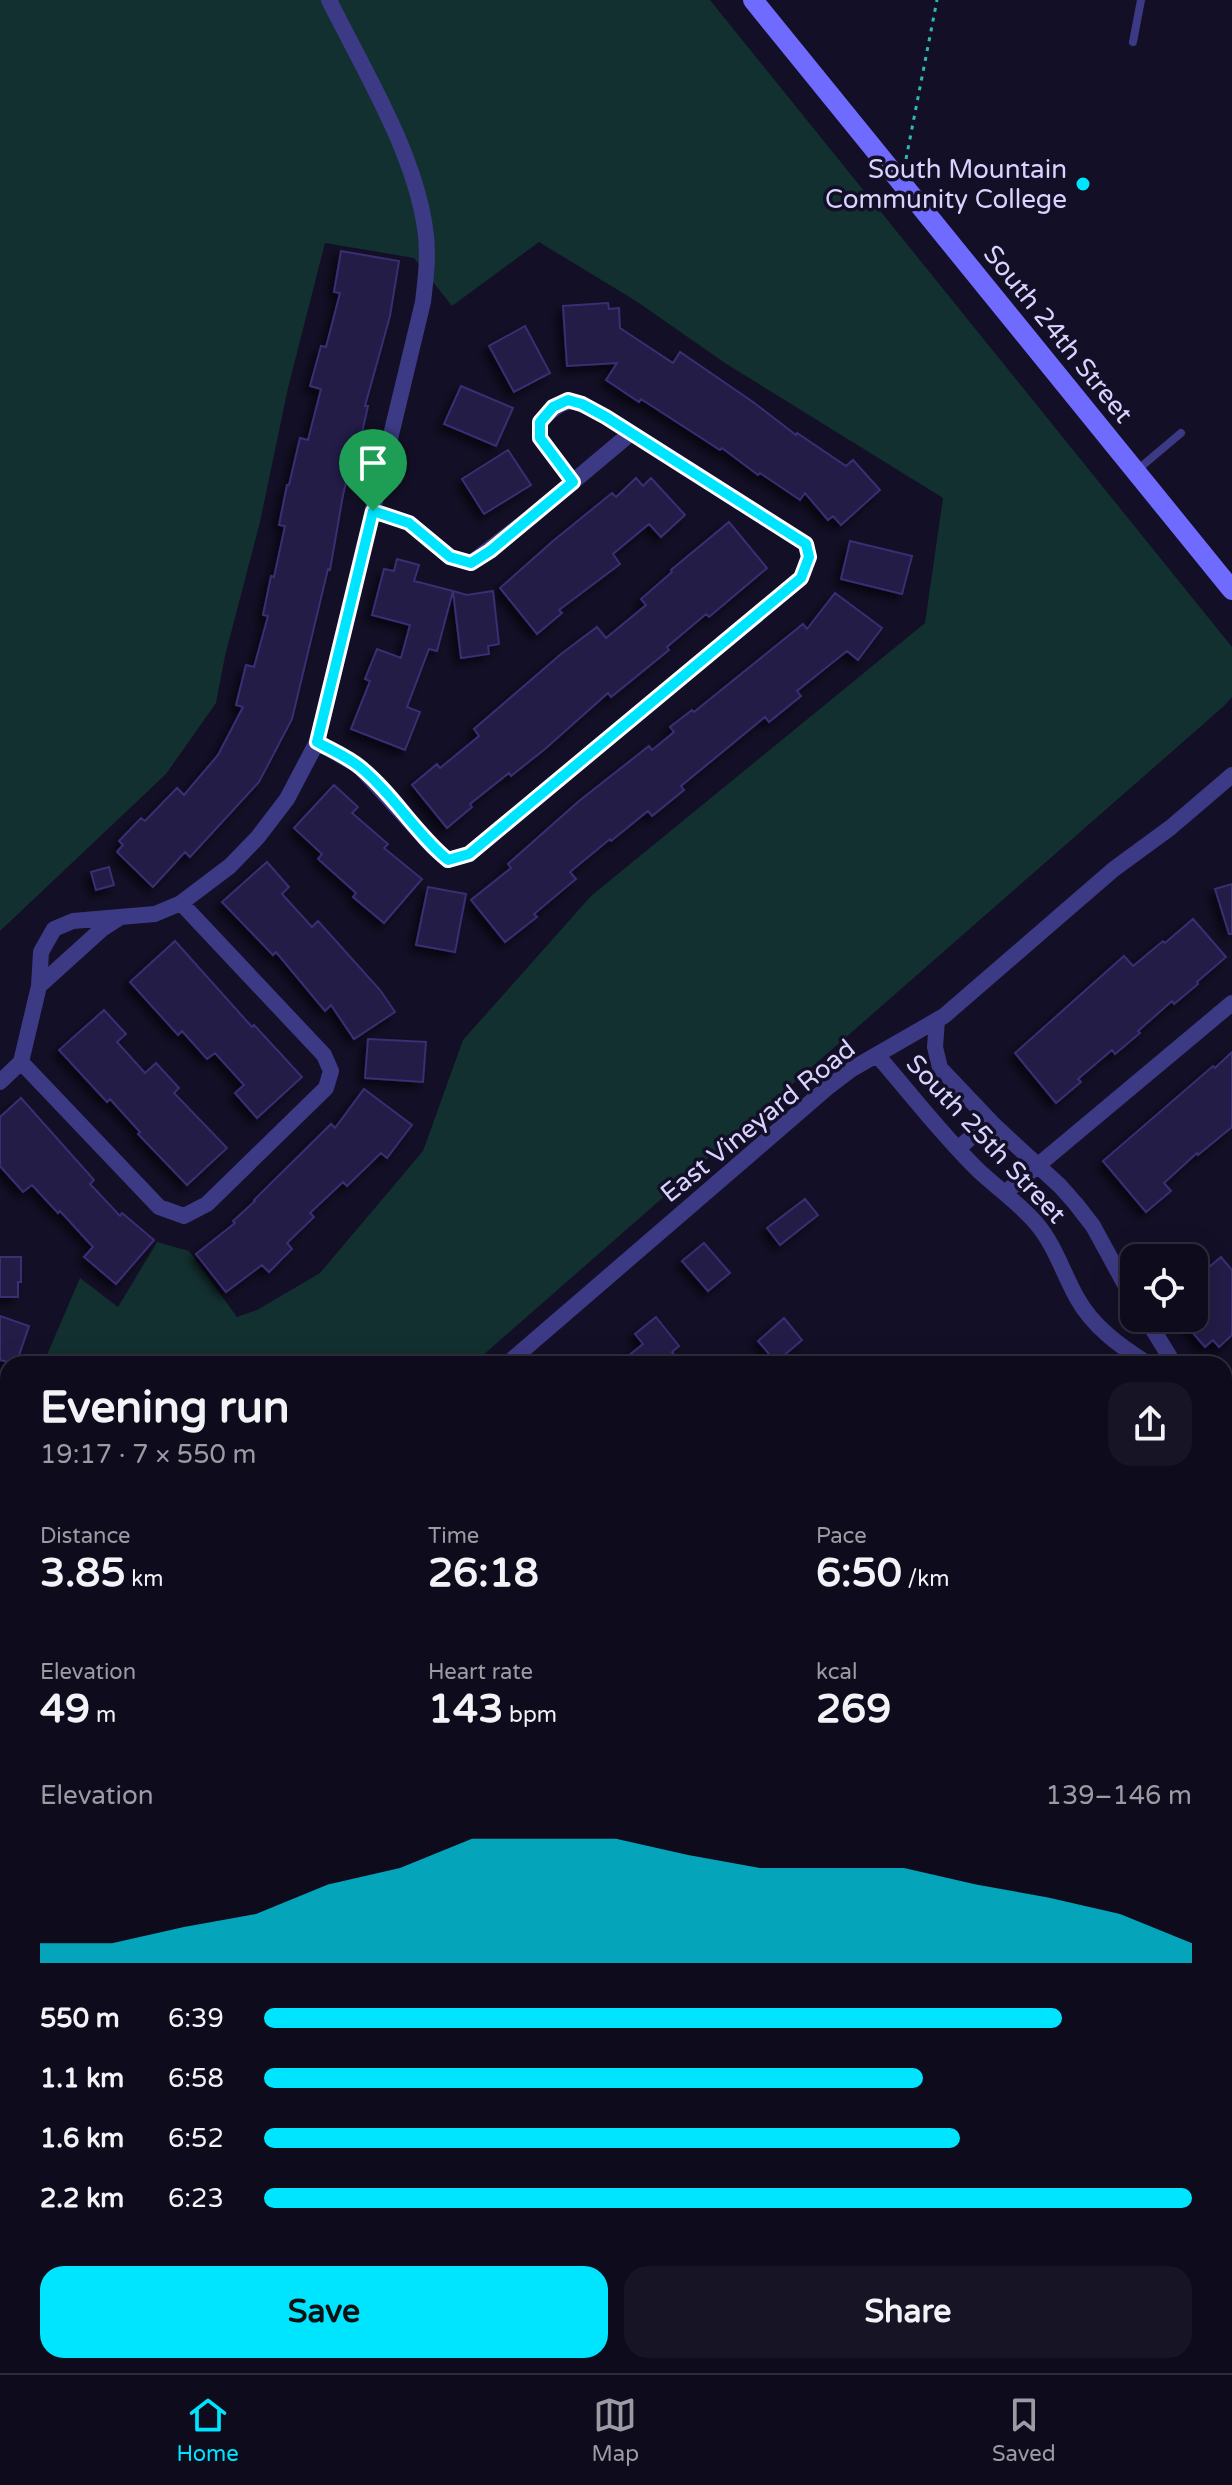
<!DOCTYPE html>
<meta charset="utf-8">
<style>
:root{--surface:#0e0b1c;--page:#171425;--text:#f1f3f6;--muted:#9b9ba3;--line:#2e2b3b;--accent:#00e5ff}
body{margin:0;font-family:"Varela Round",sans-serif;background:var(--page);color:var(--text);height:100vh;display:flex;flex-direction:column;font-size:30px;white-space:nowrap}
*{box-sizing:border-box;margin:0}
p{font-size:26px;color:var(--muted)}
.icon{flex:none;width:44px;height:44px;fill:none;stroke:currentColor;stroke-width:2;stroke-linecap:round;stroke-linejoin:round}
.map{position:relative;flex:1;overflow:hidden}
.details{position:absolute;left:0px;top:1356px;width:1232px;height:1018px;display:flex;flex-direction:column;background:var(--surface);border-radius:24px 24px 0 0;box-shadow:0 8px 32px #0002,0 0 0 2px var(--line)}
.details>*{flex:none}
.tools{position:absolute;left:1120px;top:1244px;display:grid;gap:16px}
.tools a{display:grid;place-items:center;width:88px;height:88px;border-radius:16px;background:var(--surface);box-shadow:0 8px 32px #0002,0 0 0 2px var(--line);font-size:40px}
.pin{position:absolute;display:grid;place-items:center;width:68px;height:68px;color:#fff;margin:-82px -34px;border-radius:50% 50% 50% 0;rotate:-45deg;box-shadow:0 0 8px #0007}
.pin .icon{rotate:45deg}
.round{display:grid;place-items:center;flex:none;width:84px;height:84px;border-radius:24px;background:var(--page)}
.summary{display:flex;align-items:center;justify-content:space-between;height:136px;padding:0 40px}
h1{font-size:44px;font-weight:700;line-height:60px}
.metrics{display:grid;grid-template-columns:repeat(3,1fr);gap:12px;height:136px;padding:8px 40px}
.metrics div{display:grid;align-content:center}
.metrics b{font-size:40px;font-weight:700}
.metrics small{font-size:22px;font-weight:400}
.metrics p{font-size:22px}
.chart{height:224px;padding:16px 40px}
.chart p{display:flex;justify-content:space-between}
.chart svg{width:100%;height:144px;margin-top:8px;fill:var(--accent);opacity:.7}
.action{display:flex;gap:16px;margin-top:auto;padding:16px 40px}
.action a{flex:1;height:92px;border-radius:24px;background:var(--accent);color:#111;font-size:32px;font-weight:700;line-height:92px;text-align:center}
.action a+a{background:var(--page);color:var(--text)}
ul{padding:0 40px;list-style:none;font-size:26px}
li{display:grid;grid-template-columns:128px 96px 1fr;align-items:center;height:60px}
li i{height:20px;border-radius:10px;background:var(--accent)}
.tab-bar{display:flex;justify-content:space-around;align-items:center;height:112px;border-top:2px solid var(--line);background:var(--surface);font-size:22px;color:var(--muted)}
.tab-bar a{display:grid;justify-items:center;gap:4px}
.tab-bar .on{color:var(--accent)}
.map>svg:first-child{display:block}
</style>
<div class="map">
<svg width="1232" height="2373" viewBox="0 0 1232 2373">
<defs>
<filter id="shadow"><feDropShadow dx="-5.5" dy="5.5" stdDeviation="4" flood-color="#0009"/></filter>
</defs>
<rect width="100%" height="100%" fill="#130f26"/>
<path fill="#12302f" d="M0 0H710L1232 647V697L1224 706 473 1364H43L80 1278 118 1307 157 1242 189 1251 237 1317 257 1310 320 1273 423 1151 463 1040 591 896 925 623 943 498 725 363 636 301 539 242 452 306 414 258 325 243 288 388 260 522 225 656 216 703 166 774 0 931Z
M8 1397V1772L0 1779V1404Z"/>
<path fill="#241b47" stroke="#3b2d73" stroke-width="2" filter="url(#shadow)" d="M341 251 399 261 390 316 365 406H368L359 446 355 445 343 495 330 570 328 569 292 719 259 782 190 857 185 852 153 887 117 852 123 845 119 841 141 818 145 821 177 788 184 795 218 755 243 707 236 705 246 665 254 667 268 616 263 615 271 576 274 577 285 526 279 525 287 485H289L300 438 308 440 321 389 310 386 321 346 326 347 340 293 334 292Z
M608 303 609 309 619 308 620 328 673 363 680 352 753 402 796 435 797 433 846 466 853 460 880 490 841 525 833 516 828 520 805 493 800 500 760 473 758 475 722 448 720 450 641 399 639 402 606 380 617 363 567 366 563 306Z
M525 326 550 373 514 392 489 346Z
M461 386 513 408 496 446 444 424Z
M508 450 531 485 484 514 462 479Z
M636 478 643 486 651 478 685 515 661 537 649 524 613 554 620 564 559 610 562 613 537 634 500 588 553 541 612 493 616 497Z
M729 522 767 568 709 617 706 614 667 647 669 650 611 697 608 693 545 749 511 776 509 773 470 804 472 807 447 828 412 785 437 764 440 768 479 736 474 729 561 654 597 627 606 638 646 605 641 599 672 572 671 570Z
M850 541 912 556 902 594 841 579Z
M397 559 419 565 414 581 453 591 437 651 429 649 407 707 420 712 405 750 351 729 370 681 365 679 377 649 401 658 410 625 372 615 384 569 394 571Z
M453 591 467 595 493 591 499 644 488 646 489 654 461 658Z
M835 593 882 628 858 660 847 651 797 691 801 696 769 722 765 717 681 786 684 790 652 816 648 811 611 841 610 839 570 872 576 879 534 914 537 917 505 942 471 900 511 868 508 864 579 801 649 746 652 750 674 732 670 727 692 710 694 712 803 624 807 629Z
M334 785 358 807 352 813 388 844 384 848 422 879 384 923 353 897 356 893 318 859 322 854 294 828Z
M267 862 289 887 282 894 312 927 318 921 380 990 395 1012 354 1039 331 1005 325 1011 276 952 273 955 222 902Z
M109 867 114 885 96 890 91 872Z
M1232 884V934H1229L1215 889Z
M428 887 466 894 455 952 416 945Z
M1193 919 1226 957 1197 982 1198 984 1174 1004 1172 1001 1138 1031 1140 1033 1115 1054 1112 1050 1078 1079 1081 1082 1056 1103 1015 1053 1124 956 1133 966 1163 941 1165 943Z
M175 941 252 1027 254 1025 302 1077 257 1118 235 1093 244 1085 215 1053 207 1059 182 1031 178 1035 130 982Z
M104 1010 126 1034 117 1042 145 1073 156 1063 179 1088 174 1093 227 1148 187 1185 138 1134 140 1132 110 1099 107 1102 59 1050Z
M368 1039 426 1042 423 1082 365 1078Z
M1232 1052V1127L1198 1155 1197 1153 1164 1183 1171 1191 1146 1212 1103 1161 1213 1066 1215 1068Z
M364 1089 412 1125 387 1158 381 1153 347 1186 343 1182 310 1213 314 1217 287 1243 292 1249 269 1272 262 1265 226 1292 196 1254 235 1223 233 1221 255 1201 254 1200 331 1124 335 1128Z
M21 1098 94 1180 90 1184 120 1216 122 1213 154 1240 116 1284 84 1257 93 1247 60 1211 58 1213 32 1185 23 1192 0 1166V1117Z
M805 1199 818 1215 780 1245 767 1228Z
M704 1243 730 1273 708 1291 682 1261Z
M0 1257H21V1282H18V1297H0Z
M1221 1257 1232 1270V1335L1219 1347 1213 1340 1205 1347 1180 1318H1194V1290L1201 1284 1196 1278Z
M0 1316 29 1326 16 1364 0 1360Z
M656 1317 679 1346 672 1352 682 1364H618L643 1344 635 1334Z
M784 1318 802 1340 776 1362 758 1341Z"/>
<g fill="none" stroke-linecap="round" stroke-linejoin="round">
<path stroke="#2fb8b0" stroke-width="3" stroke-dasharray="4 6" stroke-linecap="butt" d="M906 159 937 0"/>
<path stroke="#3d3a85" stroke-width="8" d="M1133 42 1141 0
M1136 471 1181 433
M451 2366 457 2373
M132 2373 139 2366"/>
<path stroke="#3d3a85" stroke-width="16" d="M373 511 409 523 450 557 471 563 531 517 631 433
M317 742 359 766 434 848 448 860 469 854 801 578 809 557 806 544 606 417C574 400 567 392 540 422V438L573 482
M39 986 102 929 119 918
M937 1020 935 1047 940 1068 995 1126 1060 1186 1076 1204 1093 1226 1134 1301
M877 1055C910 1093 942 1135 978 1170 997 1188 1019 1203 1036 1223 1055 1245 1063 1273 1077 1298 1093 1327 1120 1346 1148 1364
M21 1062 159 1207 184 1216 207 1204 326 1088 331 1071 324 1055 181 903
M0 1082 21 1062 39 986 41 952 54 929 73 921 155 914 181 903 230 866 258 837 287 799 317 742 423 302C426 277 429 252 425 228 414 151 363 69 329 0
M959 1148 989 1121
M1006 1192 1232 1003
M1146 1318 1174 1364
M507 1364 827 1088 852 1069 944 1016 1114 869 1170 828 1232 775
M1224 1391 1232 1385
M1224 1444 1232 1454
M1224 1699 1232 1692
M0 1805 8 1798
M1224 2026 1232 2019
M1224 2101 1232 2111
M1218 2366 1223 2373
M1144 2373 1153 2366"/>
<path stroke="#6f6bff" stroke-width="20" d="M753 0 1232 590"/>
</g>
<g fill="none" stroke-linecap="round" stroke-linejoin="round">
<g stroke="#fff" stroke-width="16">
<path id="route" d="M568 400 582 404 606 417 806 544 809 557 801 578 469 854 448 860C415 833 394 795 361 768 348 757 331 750 317 742L373 511 409 523 450 557 471 563 490 551 573 482 540 438V422L553 407Z"/>
</g>
<use href="#route" stroke="#00e5ff" stroke-width="10"/>
</g>
<circle fill="#00e5ff" stroke="#130f26" stroke-width="3" cx="1083" cy="184" r="8"/>
<g text-anchor="middle" dominant-baseline="central" stroke-width="7" stroke-linejoin="round" paint-order="stroke">
<g font-size="26" fill="#d9d4ff" stroke="#130f26" text-anchor="end">
<text x="1067" y="169">South Mountain<tspan x="1067" dy="30">Community College</tspan></text>
</g>
<g font-size="26" fill="#d9d4ff" stroke="#130f26">
<text transform="translate(1058 334) rotate(51)">South 24th Street</text>
<text transform="translate(758 1121) rotate(-39)">East Vineyard Road</text>
<text transform="translate(986 1139) rotate(47)">South 25th Street</text>
</g>
</g>
</svg>
<div class="tools">
<a><svg class="icon" aria-label="locate" viewBox="0 0 24 24"><circle cx="12" cy="12" r="6"/><path d="M12 2v4M12 18v4M2 12h4M18 12h4"/></svg></a>
</div>
<div class="pin" style="left:373px;top:511px;background:#1e9e55"><svg class="icon" aria-label="arrive" viewBox="0 0 24 24"><path d="M6 21V4h12l-3 4 3 4H6"/></svg></div>
<section class="details">
<div class="summary"><div><h1>Evening run</h1><p>19:17 · 7 × 550 m</p></div><a class="round"><svg class="icon" aria-label="share" viewBox="0 0 24 24"><path d="M12 15V3M7 8l5-5 5 5M5 13v7h14v-7"/></svg></a></div>
<div class="metrics">
<div><p>Distance</p><b>3.85<small> km</small></b></div>
<div><p>Time</p><b>26:18</b></div>
<div><p>Pace</p><b>6:50<small> /km</small></b></div>
</div>
<div class="metrics">
<div><p>Elevation</p><b>49<small> m</small></b></div>
<div><p>Heart rate</p><b>143<small> bpm</small></b></div>
<div><p>kcal</p><b>269</b></div>
</div>
<div class="chart"><p><span>Elevation</span>139–146 m</p>
<svg viewBox="0 0 160 44" preserveAspectRatio="none"><path d="M0 44V38L10 38L20 33L30 29L40 20L50 15L60 6L70 6L80 6L90 11L100 15L110 15L120 15L130 20L140 24L150 29L160 38V44z"/></svg>
</div>
<ul>
<li><b>550 m</b>6:39<i style="width:86%"></i></li>
<li><b>1.1 km</b>6:58<i style="width:71%"></i></li>
<li><b>1.6 km</b>6:52<i style="width:75%"></i></li>
<li><b>2.2 km</b>6:23<i style="width:100%"></i></li>
</ul>
<div class="action"><a>Save</a><a>Share</a></div>
</section>
</div>
<nav class="tab-bar">
<a class="on"><svg class="icon" aria-label="home" viewBox="0 0 24 24"><path d="M3 11l9-7 9 7M6 9v11h12V9"/></svg>Home</a>
<a><svg class="icon" aria-label="map" viewBox="0 0 24 24"><path d="M3 6l6-2 6 2 6-2v14l-6 2-6-2-6 2zM9 4v14M15 6v14"/></svg>Map</a>
<a><svg class="icon" aria-label="saved" viewBox="0 0 24 24"><path d="M7 4h10v16l-5-4-5 4z"/></svg>Saved</a>
</nav>
